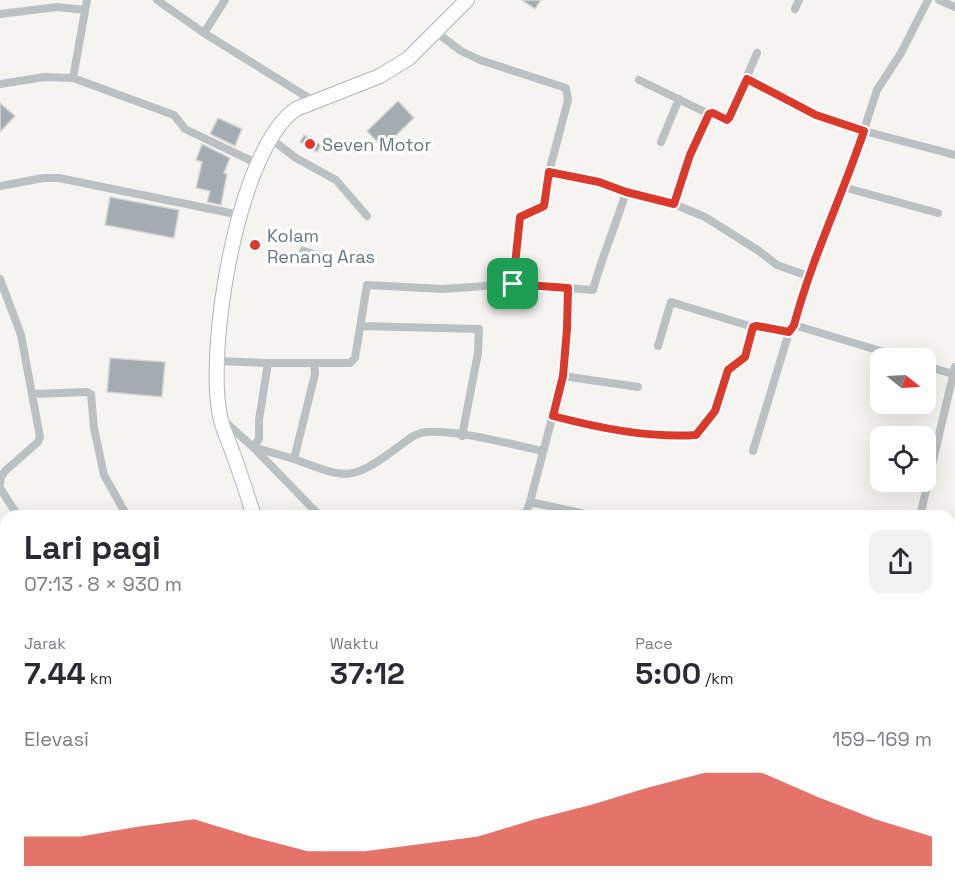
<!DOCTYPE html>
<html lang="id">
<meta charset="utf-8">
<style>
:root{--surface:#fff;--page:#f2f2f3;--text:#2b2b33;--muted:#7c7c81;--accent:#da3a2c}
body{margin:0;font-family:"Space Grotesk",sans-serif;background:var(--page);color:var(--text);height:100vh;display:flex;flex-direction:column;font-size:22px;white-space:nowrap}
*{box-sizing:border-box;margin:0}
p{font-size:20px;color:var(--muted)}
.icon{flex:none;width:33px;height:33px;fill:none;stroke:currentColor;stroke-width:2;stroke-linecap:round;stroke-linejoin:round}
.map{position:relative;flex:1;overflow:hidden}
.details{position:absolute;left:0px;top:510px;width:956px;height:386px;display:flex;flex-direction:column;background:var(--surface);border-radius:18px 18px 0 0;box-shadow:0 6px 24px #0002}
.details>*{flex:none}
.needle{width:39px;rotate:108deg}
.buttons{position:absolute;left:870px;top:348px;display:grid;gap:12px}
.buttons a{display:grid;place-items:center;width:66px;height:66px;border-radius:12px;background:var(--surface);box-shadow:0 6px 24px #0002;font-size:30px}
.pin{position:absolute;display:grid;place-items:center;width:51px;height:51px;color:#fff;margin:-26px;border-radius:12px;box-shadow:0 3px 9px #0006}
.round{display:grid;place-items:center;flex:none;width:63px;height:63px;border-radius:12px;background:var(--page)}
.headline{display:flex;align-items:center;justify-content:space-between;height:102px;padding:0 24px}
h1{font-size:33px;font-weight:700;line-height:45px}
.stats{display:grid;grid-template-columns:repeat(3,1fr);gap:9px;height:102px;padding:6px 24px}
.stats div{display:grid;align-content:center}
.stats b{font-size:30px;font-weight:700}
.stats small{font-size:16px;font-weight:400}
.stats p{font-size:16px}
.chart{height:168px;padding:12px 24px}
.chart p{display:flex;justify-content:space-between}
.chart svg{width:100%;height:108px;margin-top:6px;fill:var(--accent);opacity:.7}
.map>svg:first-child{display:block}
</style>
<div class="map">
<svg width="955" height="895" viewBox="0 0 955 895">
<rect width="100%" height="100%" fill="#f5f4f1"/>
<path fill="#b3c2c4" d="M301 246 327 254 323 267 297 259Z"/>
<path fill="#a3adb1" stroke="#d6d6d4" stroke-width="1.5" d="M522 0H541L535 9Z
M398 101 414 118 383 148 367 131Z
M0 103 15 116 0 132Z
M218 118 242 129 235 146 210 134Z
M304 135 321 145 317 152 300 142Z
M202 144 230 158 224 173 227 174 221 205 207 202 210 191 196 188 202 162 196 160Z
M110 197 179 210 174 238 105 225Z
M110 358 165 362 162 397 107 392Z"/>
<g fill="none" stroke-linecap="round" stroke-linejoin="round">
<g stroke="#afb5b8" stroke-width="16">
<path id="primary" d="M254 516C247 494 240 472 232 451 228 439 222 428 220 416 206 349 237 150 296 109L380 76 409 58 467 0
M114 895 116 890"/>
</g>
<path stroke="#bbc1c3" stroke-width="8" d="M157 0 204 33 315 102
M939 0 955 7
M795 9 799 0
M0 14 57 7 85 10
M436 32 461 51 480 60 566 88 568 100 549 172 544 206 519 219 513 284
M204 33 225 0
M73 78 87 0
M747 79 816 115 864 131 955 155
M639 80 709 114
M0 84 44 77 73 78 174 115 185 129 258 164
M270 138 296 158 336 180 367 216
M661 142 679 99
M549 172 599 182 626 192 674 204 705 217 759 251 777 265 808 276
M0 186 43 178H59L240 215
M843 187 938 213
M674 204 690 155 709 114 713 113 727 120 729 118 757 53
M0 279 21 335 40 437 38 442 5 471 1 477 0 485
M794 325 904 358
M361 326 479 329 478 353 462 436
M658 346 671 302 753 327 757 326 789 332
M217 361 268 363H350L355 358 367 285 443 289 513 284 593 290C602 256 616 225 626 192
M268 363 259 420V439L253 447 294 459 315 374 314 364
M926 366 953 374
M563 376 638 387
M33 394 87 392 91 394 94 428 104 475 127 516
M553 416C599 428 648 438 696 435L715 411 728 370 745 357 753 327
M223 420 253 447 320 516
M753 451 789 332 794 325 808 276 851 169 877 90 901 53 928 0
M294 459C347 479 351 482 398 447 407 441 414 433 426 432 459 430 510 444 543 451
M0 488 18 516
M530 502 595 516
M525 516 530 502 563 376 567 329 568 288
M920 516 955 367
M950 694 955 695
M950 798H955
M950 881H955
M175 890 187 895
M614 895 616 890
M839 895 840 890"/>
<use href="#primary" stroke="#fff" stroke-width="14"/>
</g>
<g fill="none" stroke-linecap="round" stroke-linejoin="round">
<g stroke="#fff" stroke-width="12">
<path id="route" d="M747 79 816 115 864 131C842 196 812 258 794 325L789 332 757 326 753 327 745 357 728 370 715 411 696 435C648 438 599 428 553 416L563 376 567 329 568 288 513 284 520 217 544 206 549 172 599 182 626 192 674 204 690 155 709 114 713 113 727 120 729 118Z"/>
</g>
<use href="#route" stroke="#da3a2c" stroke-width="8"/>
</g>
<g fill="#da3a2c" stroke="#fff" stroke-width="2">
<circle cx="310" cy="144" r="6"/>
<circle cx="255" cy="245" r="6"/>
</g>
<g text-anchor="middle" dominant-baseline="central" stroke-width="6" stroke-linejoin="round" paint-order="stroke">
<g font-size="18" fill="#657981" stroke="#fff" text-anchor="start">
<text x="322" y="144">Seven Motor</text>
<text x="267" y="235">Kolam<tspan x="267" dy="21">Renang Aras</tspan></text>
</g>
</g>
</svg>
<div class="buttons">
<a><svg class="needle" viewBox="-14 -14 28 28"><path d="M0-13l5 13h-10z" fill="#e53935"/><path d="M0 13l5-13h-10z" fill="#7c7c81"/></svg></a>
<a><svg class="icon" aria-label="locate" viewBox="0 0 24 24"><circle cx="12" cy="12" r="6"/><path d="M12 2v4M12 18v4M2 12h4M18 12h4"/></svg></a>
</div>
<div class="pin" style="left:513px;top:284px;background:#1e9e55"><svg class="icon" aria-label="arrive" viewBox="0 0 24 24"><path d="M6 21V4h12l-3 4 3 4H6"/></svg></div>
<section class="details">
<div class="headline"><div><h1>Lari pagi</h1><p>07:13 · 8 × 930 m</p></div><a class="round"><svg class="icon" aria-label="share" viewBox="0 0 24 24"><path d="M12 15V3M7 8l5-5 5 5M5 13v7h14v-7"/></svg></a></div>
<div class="stats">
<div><p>Jarak</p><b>7.44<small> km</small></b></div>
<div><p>Waktu</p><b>37:12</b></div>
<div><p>Pace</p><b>5:00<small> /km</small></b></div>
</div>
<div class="chart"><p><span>Elevasi</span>159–169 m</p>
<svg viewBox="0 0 160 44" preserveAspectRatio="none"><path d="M0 44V32L10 32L20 28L30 25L40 32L50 38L60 38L70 35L80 32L90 25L100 19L110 12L120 6L130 6L140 16L150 25L160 32V44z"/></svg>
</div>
</section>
</div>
